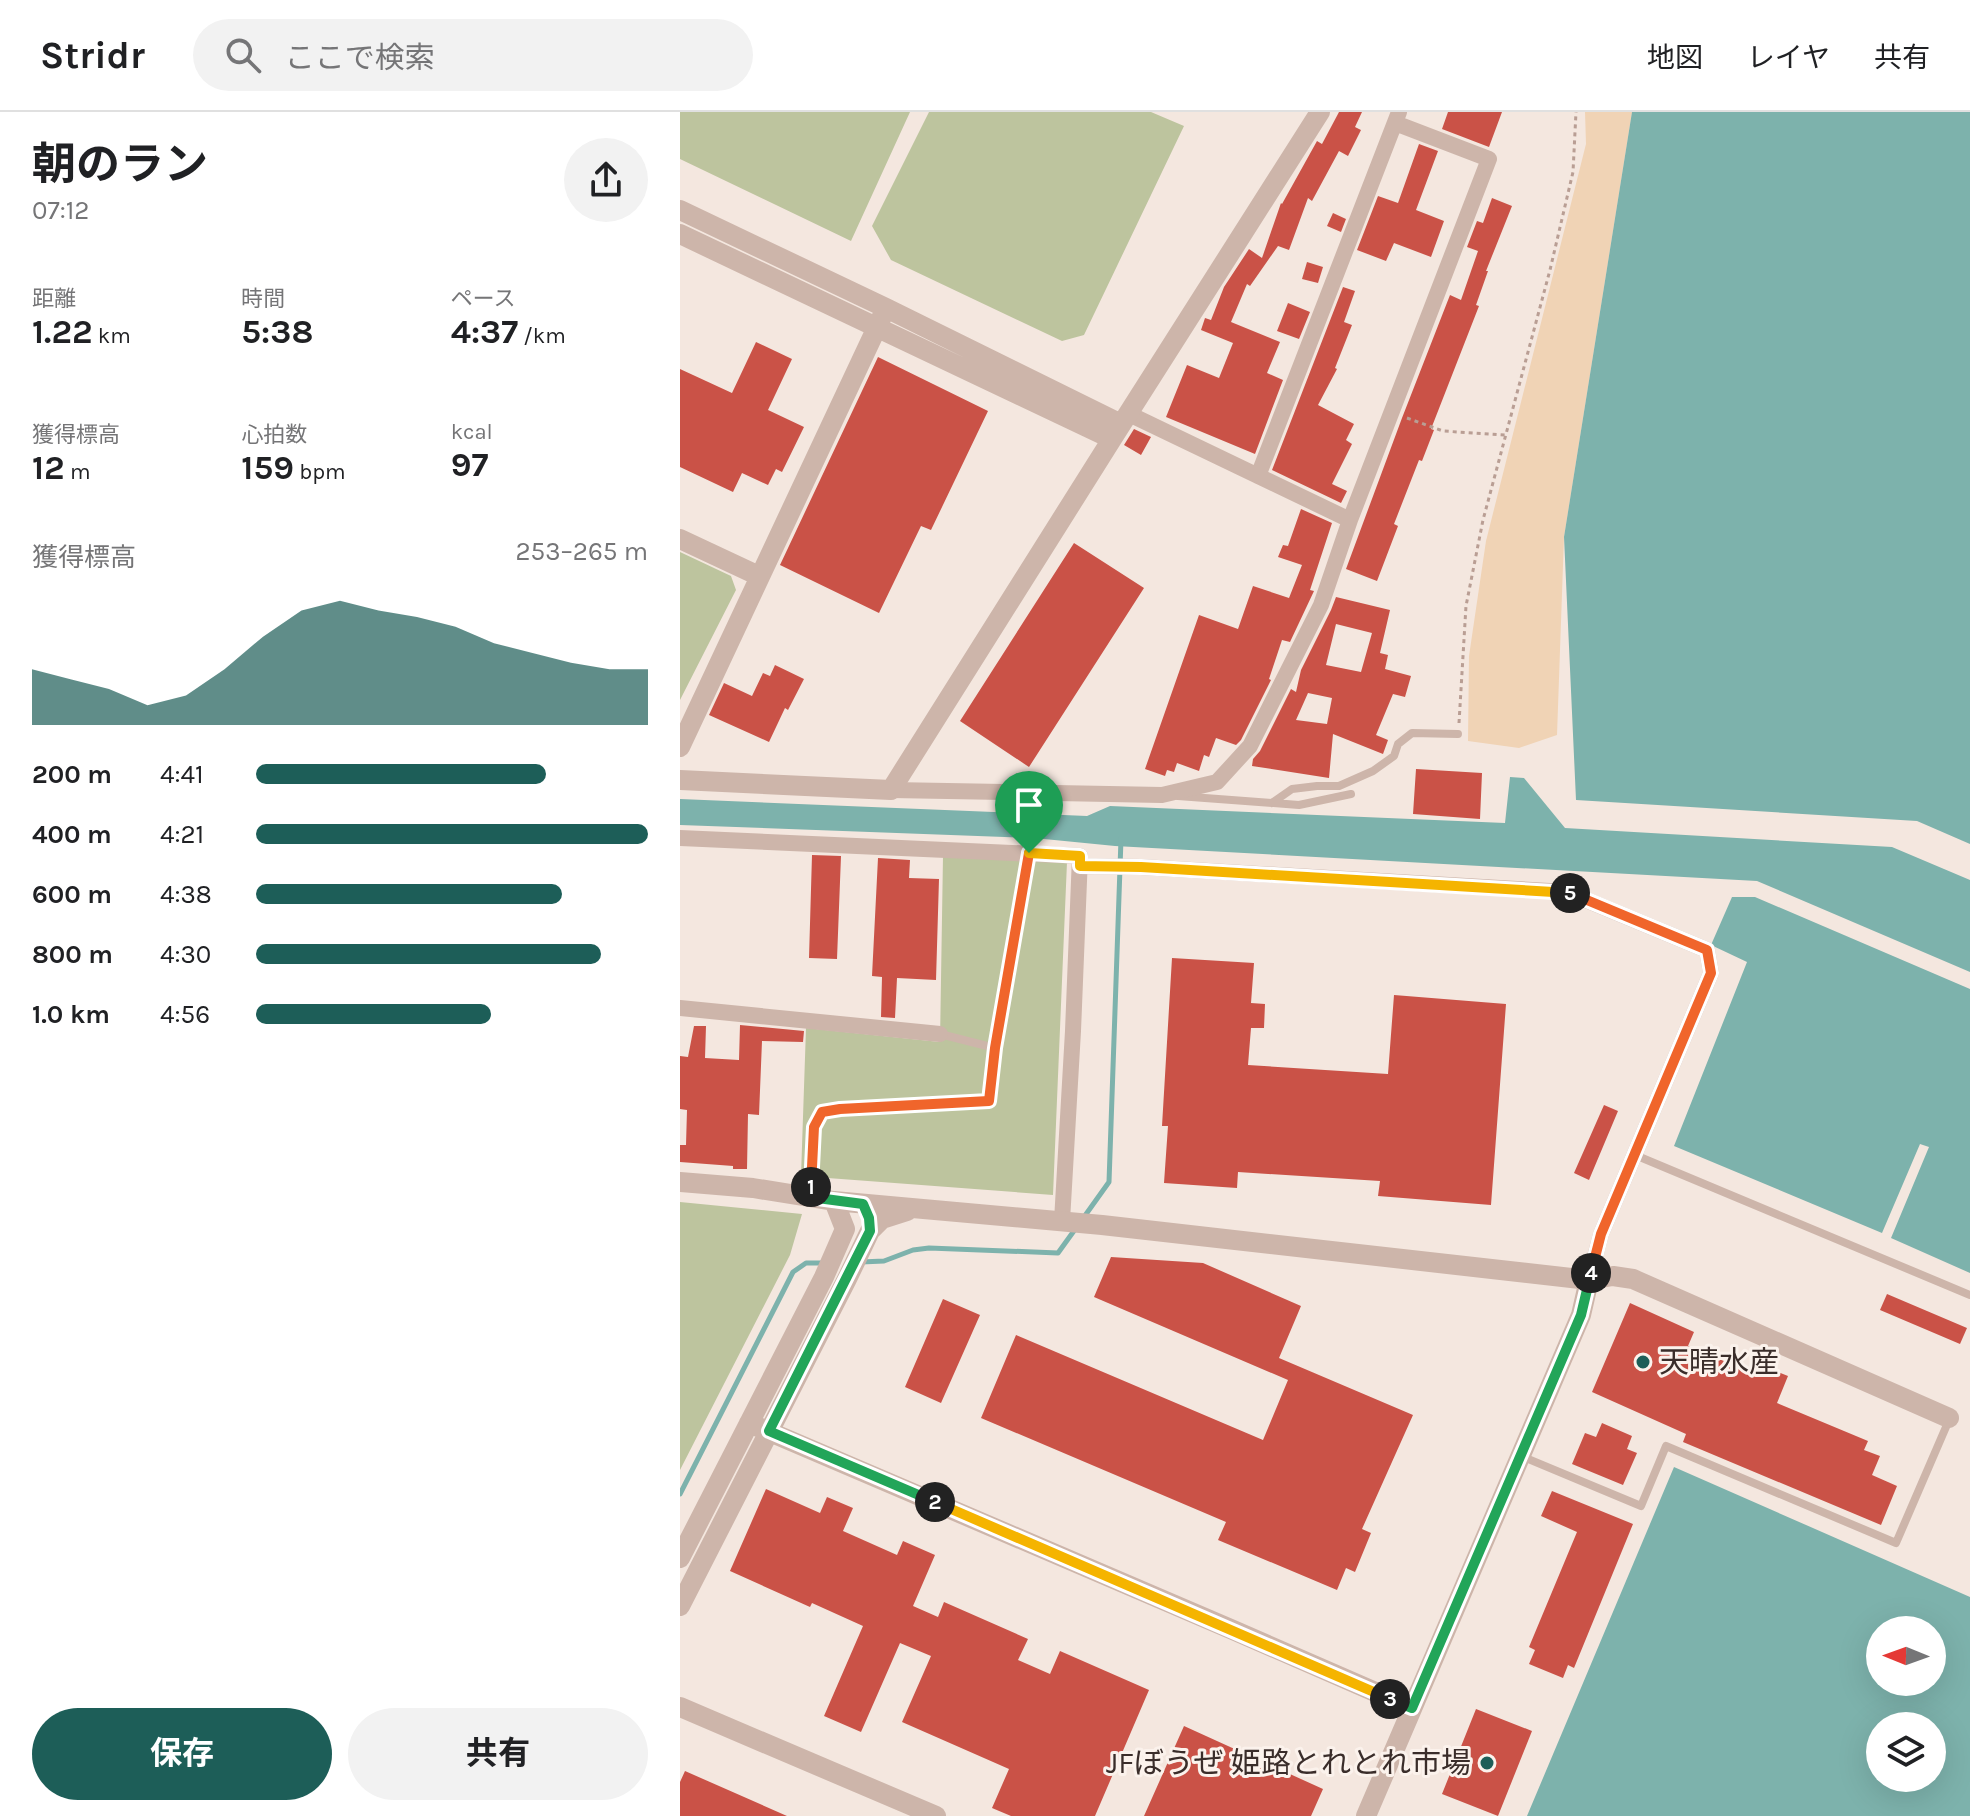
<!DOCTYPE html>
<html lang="ja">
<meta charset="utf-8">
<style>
:root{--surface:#fff;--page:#f2f2f2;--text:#202124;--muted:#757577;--line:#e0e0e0;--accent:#1d5e58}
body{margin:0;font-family:Karla,"Noto Sans JP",sans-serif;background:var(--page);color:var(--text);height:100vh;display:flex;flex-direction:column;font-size:30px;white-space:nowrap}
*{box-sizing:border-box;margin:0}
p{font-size:26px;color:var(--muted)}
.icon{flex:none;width:44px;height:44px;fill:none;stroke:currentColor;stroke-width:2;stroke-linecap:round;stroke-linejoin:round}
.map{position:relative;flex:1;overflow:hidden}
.details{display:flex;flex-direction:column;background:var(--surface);width:680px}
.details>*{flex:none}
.needle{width:52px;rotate:271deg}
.fabs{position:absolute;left:1186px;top:1504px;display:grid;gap:16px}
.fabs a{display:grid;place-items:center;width:80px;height:80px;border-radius:50%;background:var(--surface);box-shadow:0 8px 32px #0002;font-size:40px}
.pin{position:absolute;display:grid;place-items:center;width:68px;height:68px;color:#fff;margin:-82px -34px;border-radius:50% 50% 50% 0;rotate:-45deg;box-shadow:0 0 8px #0007}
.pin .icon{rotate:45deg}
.km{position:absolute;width:40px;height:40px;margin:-20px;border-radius:50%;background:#222;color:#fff;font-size:22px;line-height:40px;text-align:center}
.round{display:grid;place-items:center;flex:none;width:84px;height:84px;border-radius:42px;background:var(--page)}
.headline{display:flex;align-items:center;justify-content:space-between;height:136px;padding:0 32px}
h1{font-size:44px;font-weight:700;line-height:60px}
.metrics{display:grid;grid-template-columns:repeat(3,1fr);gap:12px;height:136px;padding:8px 32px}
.metrics div{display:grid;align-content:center}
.metrics b{font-size:34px;font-weight:700}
.metrics small{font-size:22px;font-weight:400}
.metrics p{font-size:22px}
.chart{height:224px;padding:16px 32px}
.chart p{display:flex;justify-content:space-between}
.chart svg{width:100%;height:144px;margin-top:8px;fill:var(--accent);opacity:.7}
.cta{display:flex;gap:16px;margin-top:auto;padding:16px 32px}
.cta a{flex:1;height:92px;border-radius:48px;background:var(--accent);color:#fff;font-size:32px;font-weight:700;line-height:92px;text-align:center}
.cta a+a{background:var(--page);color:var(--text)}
ul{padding:0 32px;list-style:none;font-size:26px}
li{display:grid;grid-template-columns:128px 96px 1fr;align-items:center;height:60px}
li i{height:20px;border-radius:10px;background:var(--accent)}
header{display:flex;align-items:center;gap:48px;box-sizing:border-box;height:112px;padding:0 40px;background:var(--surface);border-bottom:2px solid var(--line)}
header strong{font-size:38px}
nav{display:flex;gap:44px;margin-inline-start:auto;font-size:28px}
.search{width:560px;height:72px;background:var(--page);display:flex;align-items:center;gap:20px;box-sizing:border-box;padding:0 28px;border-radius:44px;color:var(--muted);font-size:30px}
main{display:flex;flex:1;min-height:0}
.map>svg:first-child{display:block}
</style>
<header>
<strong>Stridr</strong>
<div class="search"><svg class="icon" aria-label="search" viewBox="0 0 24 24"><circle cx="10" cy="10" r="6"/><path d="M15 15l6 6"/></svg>ここで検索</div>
<nav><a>地図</a><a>レイヤ</a><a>共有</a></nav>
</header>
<main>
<section class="details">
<div class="headline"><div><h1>朝のラン</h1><p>07:12</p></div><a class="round"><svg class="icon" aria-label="share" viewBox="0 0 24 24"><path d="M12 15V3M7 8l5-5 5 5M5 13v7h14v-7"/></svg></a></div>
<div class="metrics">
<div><p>距離</p><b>1.22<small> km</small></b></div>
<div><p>時間</p><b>5:38</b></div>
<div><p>ペース</p><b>4:37<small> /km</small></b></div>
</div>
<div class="metrics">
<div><p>獲得標高</p><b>12<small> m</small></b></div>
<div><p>心拍数</p><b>159<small> bpm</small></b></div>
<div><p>kcal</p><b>97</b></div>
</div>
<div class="chart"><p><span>獲得標高</span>253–265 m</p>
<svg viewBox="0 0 160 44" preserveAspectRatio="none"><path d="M0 44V27L10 30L20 33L30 38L40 35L50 27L60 17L70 9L80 6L90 9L100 11L110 14L120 19L130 22L140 25L150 27L160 27V44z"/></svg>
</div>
<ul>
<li><b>200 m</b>4:41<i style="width:74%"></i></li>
<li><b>400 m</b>4:21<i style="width:100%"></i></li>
<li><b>600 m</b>4:38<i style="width:78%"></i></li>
<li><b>800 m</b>4:30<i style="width:88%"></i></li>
<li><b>1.0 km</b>4:56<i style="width:60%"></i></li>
</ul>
<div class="cta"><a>保存</a><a>共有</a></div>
</section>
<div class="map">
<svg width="1290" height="1704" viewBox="0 0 1290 1704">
<rect width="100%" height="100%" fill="#f4e7df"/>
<path fill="#bdc49e" d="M0 0H230L171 129 0 47Z
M249 0H471L504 14 404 223 382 229 211 148 192 114Z
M0 440 51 464 56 478 0 588Z
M263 744 387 750 373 1083 121 1064 126 916 260 930Z
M0 1090 122 1102 110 1143 0 1358Z"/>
<path fill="#f0d3b5" d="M905 0H952L884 425 877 623 839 636 788 629 789 544 806 429 906 32Z"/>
<path fill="#7db2ac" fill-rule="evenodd" d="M952 0H1290V732L1237 709 896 688 884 425Z
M830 665 844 666 885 716 1212 735 1290 768V860L1077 769 435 734 354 726 0 713V687L407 704 430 694 825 711Z
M1052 785H1075L1290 877V1161L1211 1126 1249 1035 1240 1032 1202 1121 994 1034 1067 850 1031 833Z
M994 1355 1290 1485V1704H847ZM1200 1518H1252V1570H1200ZM1200 1614H1252V1666H1200Z"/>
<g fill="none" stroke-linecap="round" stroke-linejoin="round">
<path stroke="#7db2ac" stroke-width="5" d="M404 1105 429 1070 441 727
M181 1150 204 1149 233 1138 249 1136 378 1141 396 1116
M0 1382 113 1160 126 1151H143"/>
</g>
<path fill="#ca5247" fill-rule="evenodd" d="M659 0H682L675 15 681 18 668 44 659 39 632 89 628 86 609 138 598 134 570 174 567 172 551 210 600 230 587 261 603 268 575 342 486 305 507 253 539 266 553 231 521 218 525 206 531 208 544 175 569 137 582 146 601 91 602 92 637 29 642 32Z
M768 0H822L809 35 762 17Z
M739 32 758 39 736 98 764 109 751 145 714 131 706 149 677 138 698 84 718 91Z
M812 86 832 94 806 159H808L796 193 799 194 751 317 754 318 742 349 739 348 714 412 718 414 697 469 666 457 722 306 770 183 781 188 798 139 787 135 797 109 803 111Z
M653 101 666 107 661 120 647 114Z
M627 150 643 155 638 171 622 167Z
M663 175 675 179 664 210 672 213 655 256 657 257 638 293 674 312 666 328 672 332 652 372 667 379 661 391 592 358Z
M608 191 630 200 619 227 597 219Z
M76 230 112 247 88 298 124 315 102 360 96 357 88 373 62 361 53 380 0 355V257L52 281Z
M198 245 308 299 251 418 241 414 199 501 100 453Z
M454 317 471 325 461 343 444 333Z
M621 397 652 411 630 478 634 479 610 530 602 528 589 567 591 568 561 628 556 633 536 626 529 645 524 643 519 659 497 651 494 660 487 658 485 664 465 657 519 503 558 517 573 474 609 486 622 453 598 445 603 433 608 434Z
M394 431 464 476 349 655 280 609Z
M656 485 710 498 700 541 708 543 705 557 731 564 725 585 713 582 696 623 708 628 703 642 653 622 649 666 572 654 573 647 580 639 611 577 616 580 621 558 651 498ZM656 512 692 521 681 560 646 553ZM628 581 652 586 647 612 616 608Z
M95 553 124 567 108 598 105 596 89 630 29 603 44 571 72 584 83 561 90 564Z
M736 657 802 661 800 707 733 702Z
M132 743 161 744 157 847 129 846Z
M198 746 230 748 229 766 259 767 256 868 217 866 215 906 201 905 202 865 192 864Z
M492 846 574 851 571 891 585 892 584 916H571L568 953 708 962 714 883 826 892 811 1093 698 1084 700 1069 558 1060 557 1076 484 1071 488 1014H482Z
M60 913 124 919 123 930 82 929 79 1003 68 1002 67 1057H53V1054L0 1050V1033H6L7 998 0 997V944L8 945 14 914H26L25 946 59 948Z
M924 993 938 999 909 1068 894 1061Z
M431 1145 523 1151 621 1194 599 1246 733 1303 682 1417 691 1421 675 1460 666 1456 657 1478 538 1428 546 1410 301 1306 336 1223 583 1328 608 1268 414 1185Z
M1207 1182 1287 1216 1280 1232 1200 1198Z
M263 1187 300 1203 261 1291 225 1275Z
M950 1191 1014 1220 1008 1234 1082 1265 1086 1255 1108 1264 1097 1291 1188 1329 1184 1338 1200 1344 1192 1363 1217 1374 1201 1413 1003 1330 1006 1322 912 1280Z
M922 1311 952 1324 947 1337 957 1341 943 1373 892 1352 905 1321 916 1325Z
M86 1377 140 1401 147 1385 173 1396 163 1419 217 1443 223 1429 255 1443 233 1494 258 1505 264 1490 348 1527 338 1548 370 1562 380 1539 469 1578 415 1704H331L312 1696 329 1657 222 1610 251 1544 220 1531 181 1620 144 1604 183 1514 132 1491 130 1495 50 1459Z
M872 1379 953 1412 894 1556 888 1553 883 1566 849 1552 855 1538 849 1535 897 1420 861 1404Z
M796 1597 852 1619 818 1704 762 1682Z
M504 1614 643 1677 631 1704H464Z
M5 1659 107 1704H0V1670Z"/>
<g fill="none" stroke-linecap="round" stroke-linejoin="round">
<path stroke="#b99e94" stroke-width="3" stroke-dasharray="4 4" stroke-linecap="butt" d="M727 306 763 319 825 323
M779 611 786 494 803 408 870 158 893 60 896 0"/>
<path stroke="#cdb5aa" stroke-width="8" d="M498 684 619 693 671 682
M592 691 612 677 637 674H659L693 659 714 644 718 632 732 621 778 622
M260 922 315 936
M955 1043 1290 1183
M131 1084 134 1015 142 1000 160 997 309 989 315 936 349 741
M841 1344 961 1394 986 1334 1216 1431 1269 1308"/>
<path stroke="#cdb5aa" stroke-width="16" d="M449 302 670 408
M578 364 719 0
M211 678 482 683 537 670 570 634 641 493 670 408 809 47 715 11
M0 726 400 744 393 919 382 1109
M400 754 461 755 887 780 1027 838 1031 861 921 1122 909 1168
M0 896 260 922"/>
<path stroke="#cdb5aa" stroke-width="20" d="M0 98 206 196 441 312
M0 122 432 327
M0 427 79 464
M0 635 206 196
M0 668 211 678 432 327 640 0
M0 1070 73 1076 154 1089 422 1113 909 1168 901 1203 686 1704
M909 1168 933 1164 953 1167 1269 1306
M69 1311 553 1518 732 1596
M0 1446 144 1165 165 1117 154 1089
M0 1494 167 1167 190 1119 202 1107 227 1099
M0 1595 256 1704"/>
</g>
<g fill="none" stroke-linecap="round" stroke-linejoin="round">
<g stroke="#fff" stroke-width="16">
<path id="split-1" d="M131 1075 134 1015 142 1000 160 997 309 989 315 936 349 741"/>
</g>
<g stroke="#fff" stroke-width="16">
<path id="split-2" d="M131 1075 130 1085 183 1092 189 1106 190 1119 89 1319 255 1390"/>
</g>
<g stroke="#fff" stroke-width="16">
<path id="split-3" d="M255 1390 710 1587"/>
</g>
<g stroke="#fff" stroke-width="16">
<path id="split-4" d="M710 1587 732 1596 901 1203 911 1161"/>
</g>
<g stroke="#fff" stroke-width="16">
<path id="split-5" d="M890 781 1027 838 1031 861 921 1122 911 1161"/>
</g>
<g stroke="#fff" stroke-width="16">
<path id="split-6" d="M349 741 400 744V754L461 755 890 781"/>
</g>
<use href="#split-1" stroke="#f0652b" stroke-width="10"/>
<use href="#split-2" stroke="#22a559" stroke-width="10"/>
<use href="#split-3" stroke="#f5b400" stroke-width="10"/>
<use href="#split-4" stroke="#22a559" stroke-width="10"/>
<use href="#split-5" stroke="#f0652b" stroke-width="10"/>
<use href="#split-6" stroke="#f5b400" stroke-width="10"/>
</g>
<g fill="#1d5e58" stroke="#fbf2ec" stroke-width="3">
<circle cx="963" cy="1250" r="8"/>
<circle cx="807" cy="1651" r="8"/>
</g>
<g text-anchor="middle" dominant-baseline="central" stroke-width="6" stroke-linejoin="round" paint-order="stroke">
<g font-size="30" fill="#3a2d2a" stroke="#fbf2ec" text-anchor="start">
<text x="979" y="1250">天晴水産</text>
<text x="791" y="1651" text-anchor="end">JFぼうぜ 姫路とれとれ市場</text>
</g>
</g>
</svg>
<div class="fabs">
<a><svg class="needle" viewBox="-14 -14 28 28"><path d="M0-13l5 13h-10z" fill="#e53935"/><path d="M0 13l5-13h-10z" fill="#757577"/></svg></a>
<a><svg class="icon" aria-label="layers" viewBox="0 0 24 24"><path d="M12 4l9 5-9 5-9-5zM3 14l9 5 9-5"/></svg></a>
</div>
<div class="pin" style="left:349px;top:741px;background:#1e9e55"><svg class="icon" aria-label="arrive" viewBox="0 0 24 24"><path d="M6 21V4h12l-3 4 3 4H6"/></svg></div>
<b class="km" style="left:131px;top:1075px">1</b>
<b class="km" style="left:255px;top:1390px">2</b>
<b class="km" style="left:710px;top:1587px">3</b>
<b class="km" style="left:911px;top:1161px">4</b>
<b class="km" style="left:890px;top:781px">5</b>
</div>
</main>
